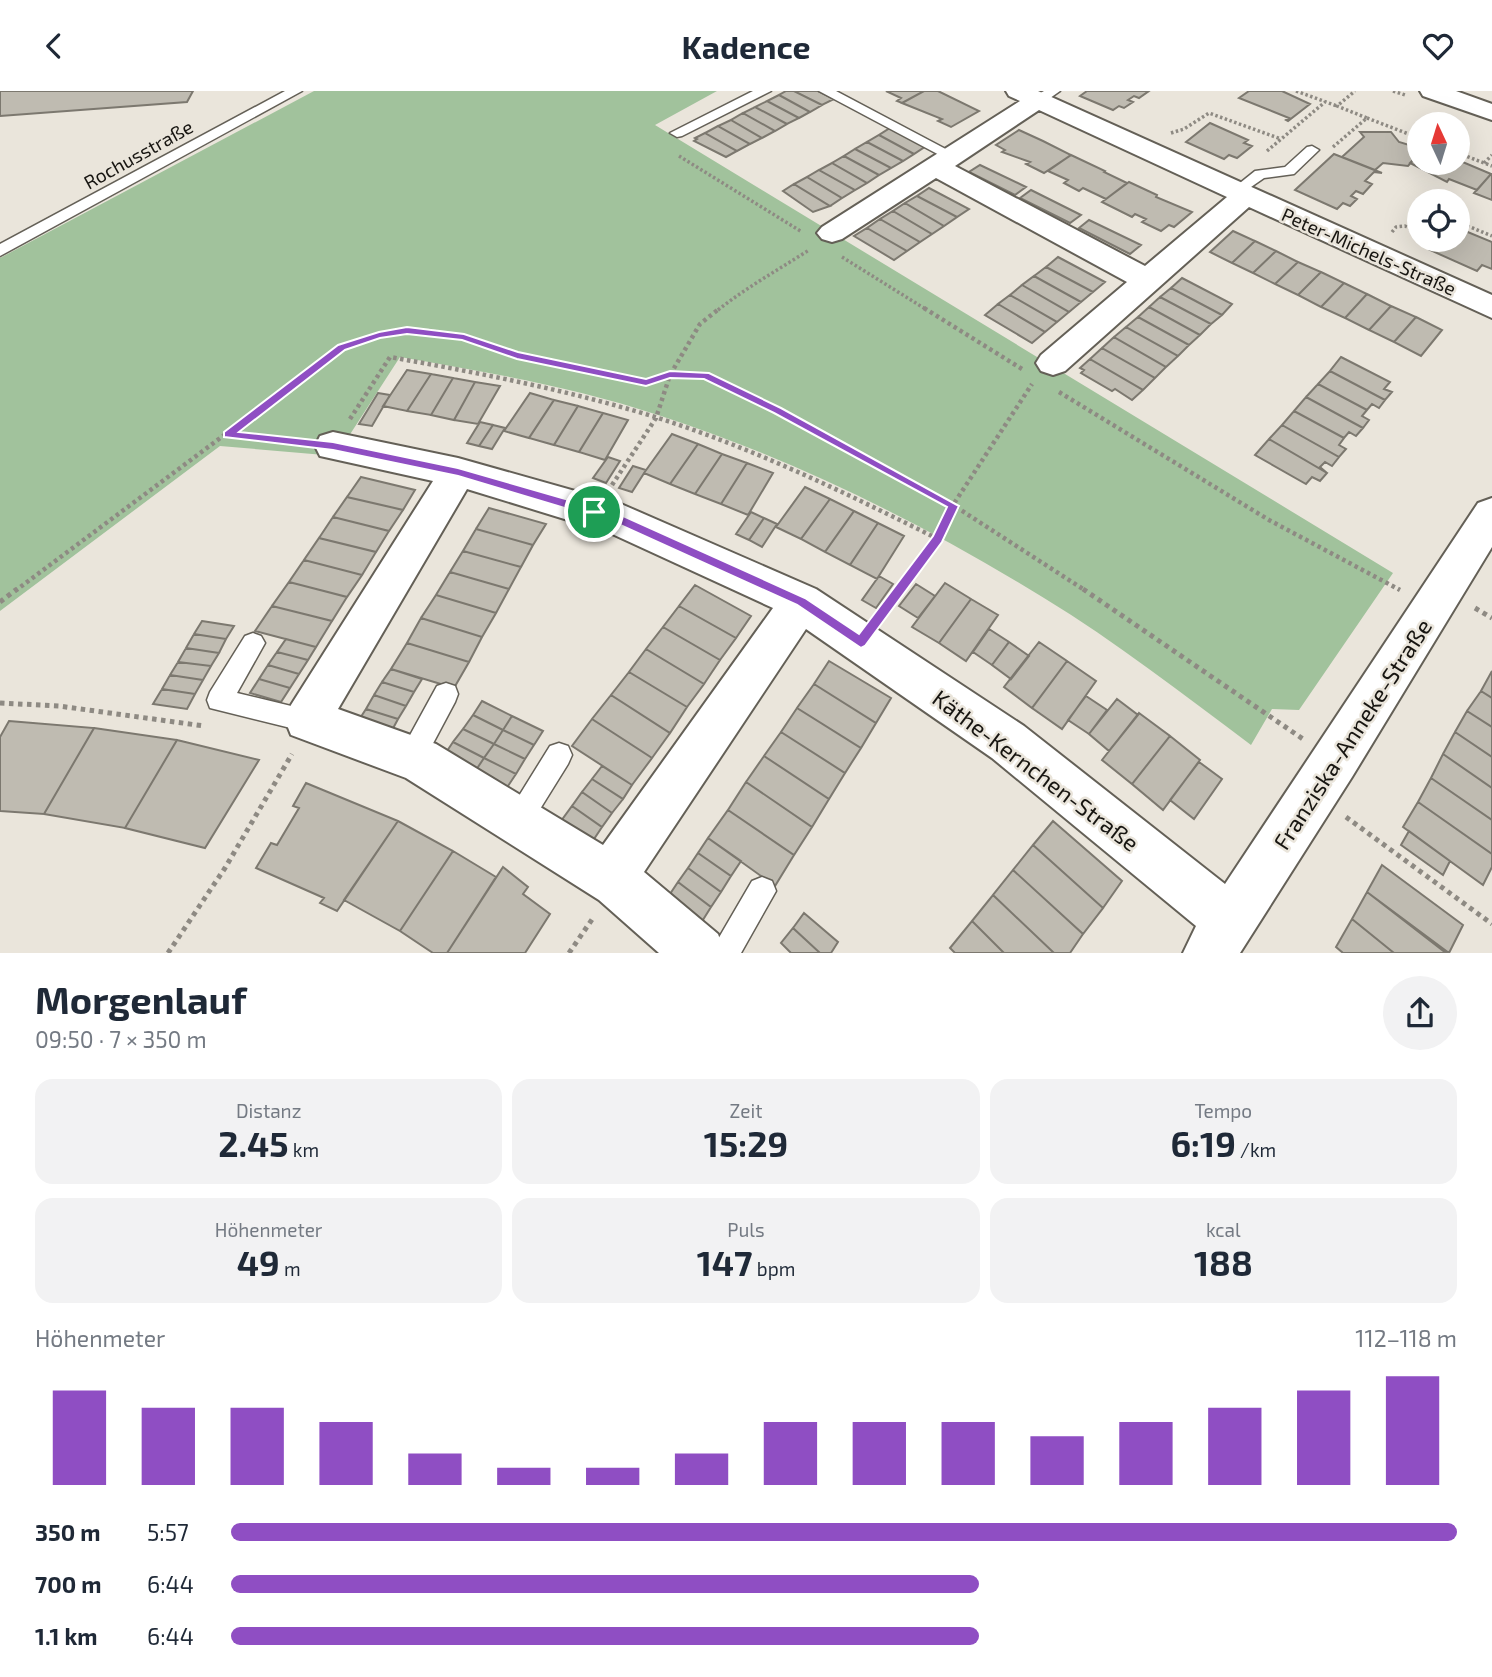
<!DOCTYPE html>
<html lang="de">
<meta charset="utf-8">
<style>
:root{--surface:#fff;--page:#f2f2f3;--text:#1f2937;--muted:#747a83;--accent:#8f4ec3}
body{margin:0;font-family:"Exo 2",sans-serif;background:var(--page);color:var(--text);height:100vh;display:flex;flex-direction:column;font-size:26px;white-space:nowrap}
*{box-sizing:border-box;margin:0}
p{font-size:23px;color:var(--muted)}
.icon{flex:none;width:38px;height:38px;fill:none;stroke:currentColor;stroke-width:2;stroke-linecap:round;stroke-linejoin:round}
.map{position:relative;height:862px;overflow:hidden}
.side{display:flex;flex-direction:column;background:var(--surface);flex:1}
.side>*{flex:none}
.needle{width:46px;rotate:356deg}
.controls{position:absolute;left:1407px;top:21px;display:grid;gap:14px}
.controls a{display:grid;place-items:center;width:63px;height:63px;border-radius:50%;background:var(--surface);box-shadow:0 7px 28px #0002;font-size:35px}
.pin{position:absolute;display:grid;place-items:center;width:60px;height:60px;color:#fff;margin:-30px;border:4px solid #fff;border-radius:50%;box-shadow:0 2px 7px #0007}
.round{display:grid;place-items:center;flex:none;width:74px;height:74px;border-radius:37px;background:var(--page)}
.overview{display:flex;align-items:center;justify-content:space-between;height:119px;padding:0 35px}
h1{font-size:38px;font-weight:700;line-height:52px}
.metrics{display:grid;grid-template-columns:repeat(3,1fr);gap:10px;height:119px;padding:7px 35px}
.metrics div{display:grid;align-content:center;border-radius:18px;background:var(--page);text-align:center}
.metrics b{font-size:35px;font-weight:700}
.metrics small{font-size:19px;font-weight:400}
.metrics p{font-size:19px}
.chart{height:196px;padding:14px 35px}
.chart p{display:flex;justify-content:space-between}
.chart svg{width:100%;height:126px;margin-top:7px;stroke:var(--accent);stroke-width:6}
ul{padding:0 35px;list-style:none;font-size:23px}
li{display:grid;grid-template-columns:112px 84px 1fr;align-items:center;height:52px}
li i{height:18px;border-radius:9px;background:var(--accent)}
header{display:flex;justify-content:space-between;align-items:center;height:91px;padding:0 35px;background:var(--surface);font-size:32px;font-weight:700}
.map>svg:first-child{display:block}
</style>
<header><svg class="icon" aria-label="back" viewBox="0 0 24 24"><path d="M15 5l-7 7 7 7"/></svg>Kadence<svg class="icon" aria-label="heart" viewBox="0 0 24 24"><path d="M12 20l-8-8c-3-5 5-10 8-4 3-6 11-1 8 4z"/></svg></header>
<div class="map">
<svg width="1492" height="862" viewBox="0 0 1492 862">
<rect width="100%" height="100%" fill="#eae5db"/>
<path fill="#a1c29c" d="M314 0H717L655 34 1393 482 1299 619 1272 618 1251 654C1183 603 1116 551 1044 507 922 432 794 368 658 324 574 296 486 281 400 266L336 365 220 355 0 520V167Z"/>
<path fill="#bfbbb1" stroke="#7c786f" stroke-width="2" d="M0 0H193L187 11 0 25Z
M786 0H794L822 14 810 21 779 4Z
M794 0H818L834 8 822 14Z
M886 0H924L902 12 897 10 901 7Z
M924 0H938L979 20 951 36 938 30 942 28 902 12Z
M1087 0H1149L1139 7 1134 5 1128 9 1133 11 1124 17 1119 15 1113 19 1080 5Z
M1249 0H1282L1310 13 1288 30 1286 29 1289 27 1239 7Z
M779 4 810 21 799 27 767 10Z
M767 10 799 27 787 33 755 16Z
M755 16 787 33 775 40 743 22Z
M743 22 775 40 762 47 731 29Z
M731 29 762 47 750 53 718 35Z
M1210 32 1248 49 1244 52 1252 55 1237 67 1229 64 1224 68 1186 51Z
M718 35 750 53 737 60 705 42Z
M890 37 926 55 914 63 879 44Z
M1019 39 1043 50 1071 64 1044 82 1026 73 1030 71 1002 61 1005 59 996 54Z
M1360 41H1391L1399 51 1419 57V63L1408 75 1383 72 1375 79 1342 66 1364 46Z
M705 42 737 60 726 66 694 50 697 48 695 47Z
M879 44 914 63 903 70 867 51Z
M867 51 903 70 891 77 855 58Z
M855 58 891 77 879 84 844 65Z
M1334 63 1382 82 1374 81 1365 90 1372 93 1363 103 1356 100 1351 105 1357 108 1350 115 1343 112 1337 118 1295 99Z
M1419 63V72H1458V69L1491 83 1477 99 1449 88 1447 91 1410 72Z
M1071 64 1105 80 1104 81 1127 92 1106 108 1083 97 1079 100 1064 92 1068 89 1048 80Z
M844 65 879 84 867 92 832 72Z
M832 72 867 92 855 99 819 79Z
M980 74 1026 96 1015 104 969 81Z
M819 79 855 99 842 107 807 86Z
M1491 83H1492V109L1474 102Z
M807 86 842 107 830 115 794 93Z
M1129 91 1157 104 1156 106 1192 121 1174 136 1169 134 1161 140 1142 131 1146 128 1135 123 1132 126 1102 111Z
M794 93 830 115 813 121 783 100Z
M929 97 969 118 957 126 917 105Z
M1031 99 1081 124 1070 132 1020 107Z
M917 105 957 126 944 135 905 112Z
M905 112 944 135 932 143 893 120Z
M893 120 932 143 920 151 880 128Z
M880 128 920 151 907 160 867 137Z
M1089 129 1141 154 1130 163 1079 137Z
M867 137 907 160 894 169 854 145Z
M1458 137 1492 151V178L1482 174 1477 180 1430 159 1436 152 1432 150 1434 149H1458Z
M1233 140 1255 150 1232 172 1210 161Z
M1255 150 1276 160 1253 182 1232 172Z
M1276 160 1298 171 1275 193 1253 182Z
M1058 166 1105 191 1093 201 1046 176Z
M1298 171 1321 181 1298 204 1275 193Z
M1046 176 1093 201 1081 211 1034 185Z
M1321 181 1344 192 1321 216 1298 204Z
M1034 185 1081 211 1069 221 1022 194Z
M1182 187 1232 213 1222 224 1171 197Z
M1344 192 1367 203 1345 227 1321 216Z
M1022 194 1069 221 1057 231 1010 204Z
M1171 197 1222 224 1211 233 1160 206Z
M1367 203 1391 215 1369 239 1345 227Z
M1010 204 1057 231 1045 241 998 213Z
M1160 206 1211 233 1200 244 1149 216Z
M998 213 1045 241 1032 252 985 224Z
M1391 215 1416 226 1394 251 1369 239Z
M1149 216 1200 244 1189 254 1138 226Z
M1138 226 1189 254 1178 265 1126 236Z
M1416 226 1442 239 1421 265 1394 251Z
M1126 236 1178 265 1166 276 1114 246Z
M1114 246 1166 276 1155 287 1102 257Z
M1102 257 1155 287 1143 299 1090 268Z
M1341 266 1390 291 1384 298 1392 301 1385 309 1330 280Z
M1090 268 1143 299 1132 309 1115 298 1112 300 1081 282 1084 279 1080 277Z
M407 279 431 283 407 320 383 315Z
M1330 280 1385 309 1379 317 1372 313 1367 319 1318 293Z
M431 283 453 287 431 324 407 320Z
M453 287 475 291 454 329 431 324Z
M475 291 500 295 478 333 454 329Z
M1318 293 1367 319 1362 325 1369 329 1363 337 1306 306Z
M378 302 390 304 372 335 359 333Z
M530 302 554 309 529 347 504 340Z
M1306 306 1363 337 1356 345 1349 341 1344 347 1294 320Z
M554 309 578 315 554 354 529 347Z
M578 315 603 322 579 361 554 354Z
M1294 320 1344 347 1339 354 1346 358 1339 366 1282 334Z
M603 322 628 329 605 369 579 361Z
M480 331 493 334 479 355 467 352Z
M493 334 505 337 492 358 479 355Z
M1282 334 1339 366 1332 375 1325 371 1320 376 1327 382 1269 348Z
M672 343 698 353 670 393 644 382Z
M1269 348 1327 382 1320 390 1312 386 1306 393 1255 364Z
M698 353 722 363 695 403 670 393Z
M722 363 747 372 721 413 695 403Z
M608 366 620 370 606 392 593 387Z
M747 372 773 382 748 424 721 413Z
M633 375 646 379 632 401 619 397Z
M361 386 415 399 403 419 347 406Z
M805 396 830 408 801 448 776 436Z
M347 406 403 419 389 440 333 426Z
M830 408 854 420 825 461 801 448Z
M489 417 546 433 533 454 476 438Z
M854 420 878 432 850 474 825 461Z
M751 421 764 427 749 449 736 443Z
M333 426 389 440 376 461 319 447Z
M764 427 777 433 762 456 749 449Z
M878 432 904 445 877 488 850 474Z
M476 438 533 454 521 476 463 460Z
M319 447 376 461 362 484 304 469Z
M463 460 521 476 509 498 450 481Z
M304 469 362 484 347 506 289 491Z
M450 481 509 498 496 522 436 504Z
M879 485 893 493 876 517 862 509Z
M289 491 347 506 332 530 272 515Z
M945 492 971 508 939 552 912 536Z
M916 493 935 505 918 527 899 515Z
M695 494 751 525 736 547 679 515Z
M436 504 496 522 482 546 421 527Z
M971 508 998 524 966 570 939 552Z
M272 515 332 530 316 556 255 540Z
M679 515 736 547 720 569 663 536Z
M421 527 482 546 469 571 407 552Z
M202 530 234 535 226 548 194 543Z
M663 536 720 569 704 593 646 558Z
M989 538 1009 551 992 574 973 561Z
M194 543 226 548 219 562 186 557Z
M286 548 316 556 308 569 277 561Z
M1009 551 1029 565 1011 588 992 574Z
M1039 551 1067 570 1032 617 1004 596Z
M407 552 469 571 454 597 391 578Z
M186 557 219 562 211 575 178 571Z
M646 558 704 593 687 616 629 581Z
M277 561 308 569 299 583 268 574Z
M829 570 891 607 876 632 814 593Z
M1067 570 1096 590 1062 638 1032 617Z
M178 571 211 575 203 589 170 584Z
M268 574 299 583 290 597 259 588Z
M391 578 422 588 414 601 382 591Z
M1492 580V607L1481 600Z
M629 581 687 616 670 642 611 604Z
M170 584 203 589 195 603 162 598Z
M259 588 290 597 281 611 250 602Z
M382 591 414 601 406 615 374 604Z
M814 593 876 632 861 657 797 617Z
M162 598 195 603 187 618 153 613Z
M1481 600 1492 607V636L1467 620Z
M374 604 406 615 398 628 366 618Z
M611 604 670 642 652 667 592 628Z
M1086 605 1107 619 1089 643 1068 629Z
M1117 608 1138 624 1109 660 1089 643Z
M482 610 512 625 503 639 473 624Z
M797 617 861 657 845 682 781 641Z
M366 618 398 628 390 643 357 632Z
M1467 620 1492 636V666L1455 641Z
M1139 622 1170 645 1132 693 1102 669Z
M473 624 503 639 494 653 463 638Z
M512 625 543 640 534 654 503 639Z
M592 628 652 667 632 694 572 655Z
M9 630 94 637 44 723 0 720V646Z
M94 637 177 649 125 737 44 723Z
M463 638 494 653 484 667 453 651Z
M503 639 534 654 525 668 494 653Z
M781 641 845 682 829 708 764 665Z
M1455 641 1492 666V697L1443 663Z
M1170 645 1200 669 1163 719 1132 693Z
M177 649 259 669 205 757 125 737Z
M453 651 484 667 474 682 443 666Z
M494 653 525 668 516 683 484 667Z
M1443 663 1492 697V729L1431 687Z
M764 665 829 708 812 736 746 691Z
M484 667 516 683 506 698 474 682Z
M1199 671 1222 688 1194 728 1170 709Z
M602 675 632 694 623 708 592 688Z
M1431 687 1492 729V763L1418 711Z
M592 688 623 708 612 722 582 701Z
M746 691 812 736 794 764 728 719Z
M306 692 398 730 337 820 320 812 324 807 256 777 271 752 277 754 299 717 293 715Z
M582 701 612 722 602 736 572 715Z
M1418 711 1492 763V776L1483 794 1403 736Z
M572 715 602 736 592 751 561 730Z
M728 719 794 764 775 795 708 747Z
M398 730 453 760 400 840 344 809Z
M1053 730 1122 790 1103 817 1033 754Z
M1409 740 1450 770 1443 784 1401 754Z
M708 747 741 770 731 785 698 762Z
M1033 754 1103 817 1083 843 1013 779Z
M453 760 496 786 447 862H433L400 840Z
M698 762 731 785 721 801 688 777Z
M1382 774 1463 834 1449 862 1367 801Z
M503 776 528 796 523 803 550 823 525 862H447Z
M688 777 721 801 711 816 678 791Z
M1013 779 1083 843 1070 862H1054L993 804Z
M678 791 711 816 701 832 668 806Z
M1367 801 1446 862H1394L1352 828Z
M993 804 1054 862H1004L972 830Z
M804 822 838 851 831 862H820L793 837Z
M1352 828 1394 862H1343L1336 856Z
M972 830 1004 862H955L950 857Z
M793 837 820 862H791L781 852Z"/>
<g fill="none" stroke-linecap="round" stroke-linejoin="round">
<g stroke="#646057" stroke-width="3">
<path id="lane" d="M285 0H302L0 165V153Z
M753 0H771L682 45 677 46 670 42Z
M819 0H836L957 64 950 68 945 67Z
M1044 0H1060L1043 12H1033V6Z
M1312 55 1319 59 1294 83 1264 87 1238 105 1230 100 1255 80 1285 76 1307 56Z
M253 542 261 545 265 552 237 602 316 621 319 629 316 637 307 641 210 617 207 609 210 601 245 545Z
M446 592 455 595 458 603 455 611 421 675 412 678 403 675 399 666 403 657 437 595Z
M559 652 568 655 572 664 568 673 527 739 518 743 509 739 505 730 509 721 550 655Z
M762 786 772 790 776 800 741 862H710L752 790Z"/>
</g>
<g stroke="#646057" stroke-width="4">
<path id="street" d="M1006 0H1038L1492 204V227L1249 116 1065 280 1053 284 1041 280 1036 272 1041 264 1127 191 936 87 842 148 832 151 822 148 817 142 822 136 1020 10 1009 5ZM1039 19 1227 106 1145 175 955 75Z
M333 341 458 367 621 413 816 498 1024 635 1225 793 1478 412 1492 407V456L1352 686 1240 862H1183L1196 835 992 667 806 538 644 781 718 843 725 862H659L599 809 406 687 291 644 285 629 291 614 433 390 320 365 315 355 320 345ZM467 398 610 442 773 517 603 754 436 653 338 618Z"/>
</g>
<g stroke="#646057" stroke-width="4">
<path id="secondary" d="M1420 0H1456L1492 13V29L1423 5Z"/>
</g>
<path stroke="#8e8a83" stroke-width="3.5" stroke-dasharray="2.5 2.5" stroke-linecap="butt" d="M1296 0 1337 15
M1393 0 1405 4
M1367 27 1419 47
M1171 42 1184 38 1209 22 1281 48
M1333 56 1367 27 1337 15 1355 0
M1267 60 1325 11
M1458 62 1492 75
M679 65 802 141
M1484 72 1492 64
M1458 131 1492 145
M1392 141 1396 136 1405 135 1419 141
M842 166 927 219
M718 219C747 196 778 179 809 159"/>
<path stroke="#8e8a83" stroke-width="4.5" stroke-dasharray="3.5 3.5" stroke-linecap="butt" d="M924 217 1022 278
M1059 301 1269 429 1400 499
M350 328 390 266C479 282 568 299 655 326 753 357 846 402 938 448
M229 343 300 351
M612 394 656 327 670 284 700 233 720 217
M15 500 341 257 379 244 430 240 464 246 517 265 646 292 670 284 705 285 777 320 953 414 1086 500
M899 500 938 448 953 414 1032 293"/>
<path stroke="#8e8a83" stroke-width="5" stroke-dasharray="4.5 4.5" stroke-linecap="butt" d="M1083 498 1303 648
M0 511 17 498
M1475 517 1492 527
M882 523 900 498
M0 612 59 615 204 635
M1346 726 1492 833
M168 862 225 777 292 663
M569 862 593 827"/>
<use href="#lane" fill="#fff" fill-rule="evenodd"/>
<use href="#street" fill="#fff" fill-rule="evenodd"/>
<use href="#secondary" fill="#fff" fill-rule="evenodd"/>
</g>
<path fill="#8f4ec3" stroke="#fff" stroke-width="2" fill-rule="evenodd" d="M407 236 464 243 518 261 646 288 670 280 709 282 781 317 959 415 942 451 865 555 861 557 797 514 618 433 458 385 333 359 224 346V341L338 254 379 241ZM407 243 462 249 517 268 646 295 670 287 704 288 774 322 947 416 933 445 859 543 805 507 621 424 458 377 333 351 239 341 345 259 380 247Z"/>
<g text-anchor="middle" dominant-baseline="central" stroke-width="5" stroke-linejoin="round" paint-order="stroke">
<g font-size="19" fill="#171511" stroke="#eae5db">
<text transform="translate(138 63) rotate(-29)">Rochusstraße</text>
<text transform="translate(1369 160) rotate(24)">Peter-Michels-Straße</text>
</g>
<g font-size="23" fill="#171511" stroke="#eae5db">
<text transform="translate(1352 643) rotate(-57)">Franziska-Anneke-Straße</text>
<text transform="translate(1036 679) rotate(37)">Käthe-Kernchen-Straße</text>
</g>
</g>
</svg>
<div class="controls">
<a><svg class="needle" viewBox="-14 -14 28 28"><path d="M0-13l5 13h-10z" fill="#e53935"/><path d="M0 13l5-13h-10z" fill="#747a83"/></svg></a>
<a><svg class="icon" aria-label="locate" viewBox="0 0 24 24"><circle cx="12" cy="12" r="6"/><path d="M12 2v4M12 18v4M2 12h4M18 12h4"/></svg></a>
</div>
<div class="pin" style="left:594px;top:421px;background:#1e9e55"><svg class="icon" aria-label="arrive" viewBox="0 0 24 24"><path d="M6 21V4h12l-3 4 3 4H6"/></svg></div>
</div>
<section class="side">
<div class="overview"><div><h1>Morgenlauf</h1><p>09:50 · 7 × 350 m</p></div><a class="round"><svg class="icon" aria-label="share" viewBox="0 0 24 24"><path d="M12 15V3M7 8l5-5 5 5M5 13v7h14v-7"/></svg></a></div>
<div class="metrics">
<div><p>Distanz</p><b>2.45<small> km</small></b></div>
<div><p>Zeit</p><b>15:29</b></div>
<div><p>Tempo</p><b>6:19<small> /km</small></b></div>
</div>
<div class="metrics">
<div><p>Höhenmeter</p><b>49<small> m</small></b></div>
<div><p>Puls</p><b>147<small> bpm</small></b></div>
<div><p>kcal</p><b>188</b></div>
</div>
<div class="chart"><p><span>Höhenmeter</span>112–118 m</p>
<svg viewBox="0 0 160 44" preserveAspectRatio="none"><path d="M5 44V11M15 44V17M25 44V17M35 44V22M45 44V33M55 44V38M65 44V38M75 44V33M85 44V22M95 44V22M105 44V22M115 44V27M125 44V22M135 44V17M145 44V11M155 44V6"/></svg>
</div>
<ul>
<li><b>350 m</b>5:57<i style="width:100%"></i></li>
<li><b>700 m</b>6:44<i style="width:61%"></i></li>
<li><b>1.1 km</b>6:44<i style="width:61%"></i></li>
</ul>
</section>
